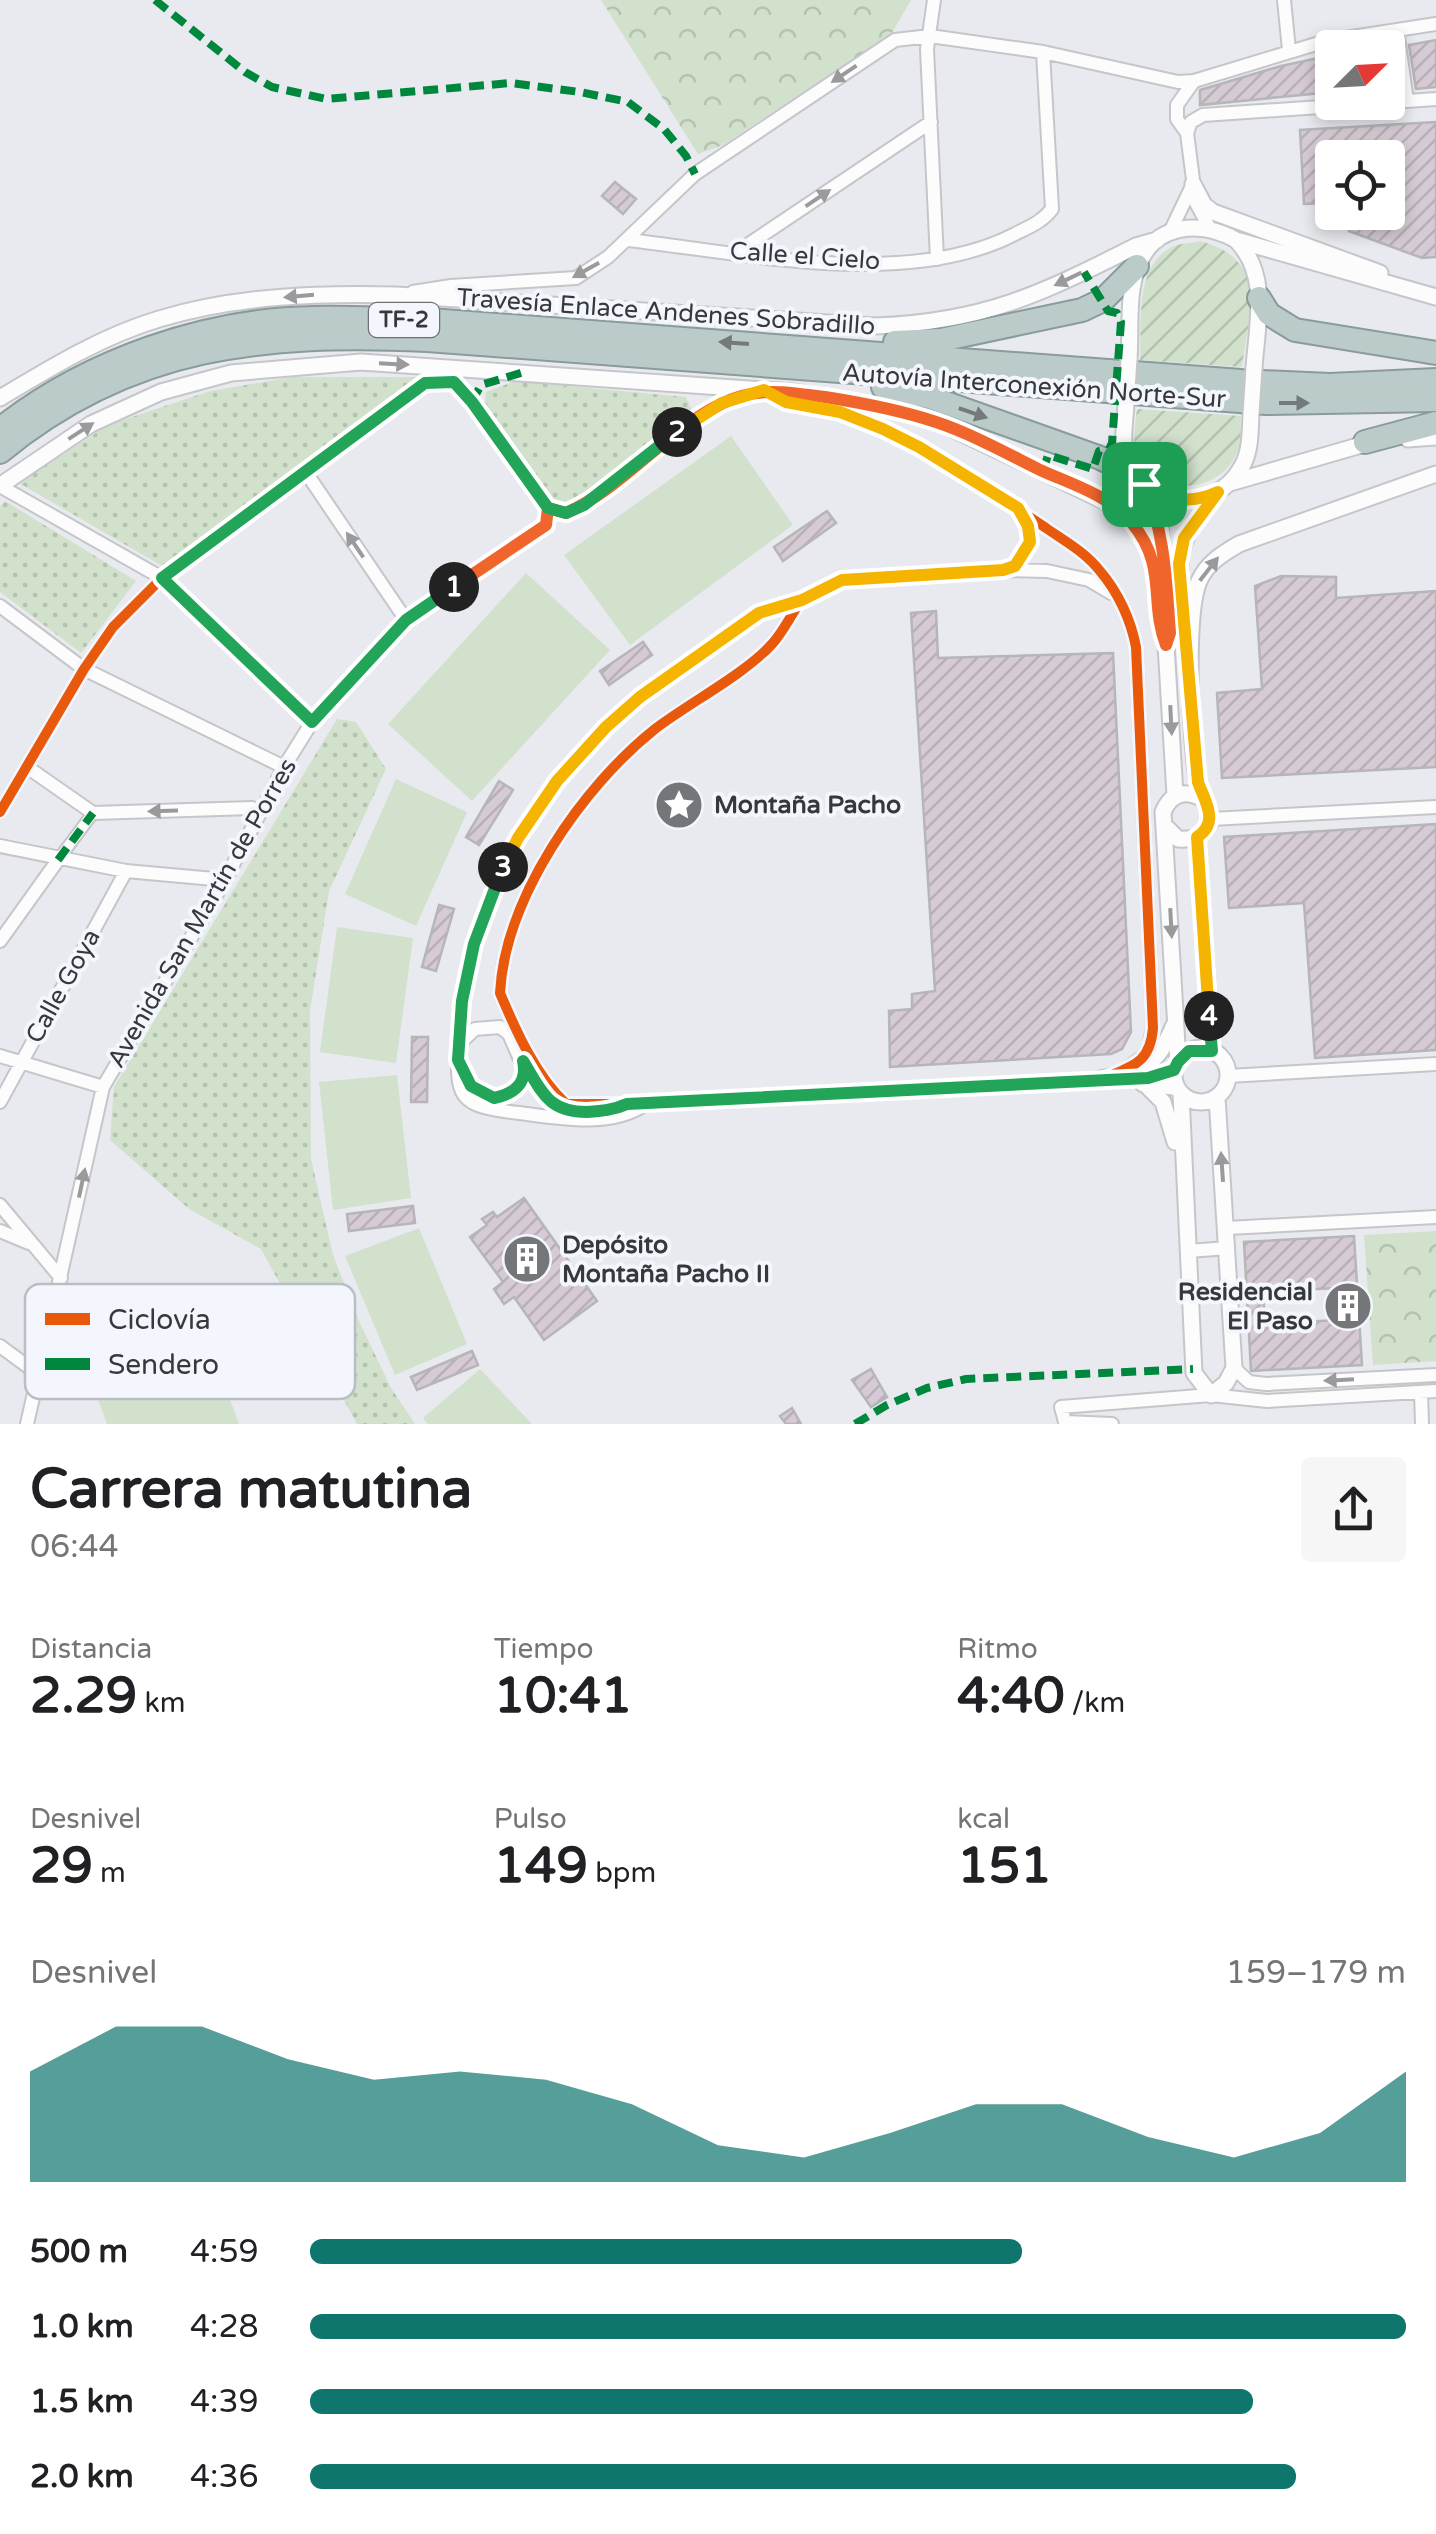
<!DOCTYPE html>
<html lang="es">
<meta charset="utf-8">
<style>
:root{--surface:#fff;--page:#f6f6f6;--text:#202124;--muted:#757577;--accent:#0f766e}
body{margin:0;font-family:"Varela Round",sans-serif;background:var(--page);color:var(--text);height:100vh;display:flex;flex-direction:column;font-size:38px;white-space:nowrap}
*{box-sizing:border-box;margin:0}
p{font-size:32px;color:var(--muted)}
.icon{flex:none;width:55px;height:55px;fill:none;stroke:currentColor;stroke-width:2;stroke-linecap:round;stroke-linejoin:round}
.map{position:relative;height:1424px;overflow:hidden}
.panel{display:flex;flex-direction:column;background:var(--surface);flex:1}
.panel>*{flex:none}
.needle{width:65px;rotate:66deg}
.controls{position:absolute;left:1315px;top:30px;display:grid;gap:20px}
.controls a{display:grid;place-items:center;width:90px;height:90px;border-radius:10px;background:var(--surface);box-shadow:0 5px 15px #0003;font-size:50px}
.pin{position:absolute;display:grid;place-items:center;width:85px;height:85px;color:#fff;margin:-42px;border-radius:20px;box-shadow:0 5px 15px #0006}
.km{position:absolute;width:50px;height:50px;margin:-25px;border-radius:50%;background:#222;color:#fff;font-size:28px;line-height:50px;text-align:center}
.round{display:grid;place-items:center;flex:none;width:105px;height:105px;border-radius:10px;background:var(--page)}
.headline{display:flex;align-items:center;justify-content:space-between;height:170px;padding:0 30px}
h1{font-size:55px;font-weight:800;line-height:75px}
.figures{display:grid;grid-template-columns:repeat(3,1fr);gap:15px;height:170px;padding:10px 30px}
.figures div{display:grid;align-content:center}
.figures b{font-size:50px;font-weight:800}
.figures small{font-size:28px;font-weight:400}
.figures p{font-size:28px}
.chart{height:280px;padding:20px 30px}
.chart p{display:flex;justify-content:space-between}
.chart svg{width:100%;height:180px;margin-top:10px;fill:var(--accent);opacity:.7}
ul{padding:0 30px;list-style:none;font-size:32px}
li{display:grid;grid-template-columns:160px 120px 1fr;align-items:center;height:75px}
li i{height:25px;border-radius:12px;background:var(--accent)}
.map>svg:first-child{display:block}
</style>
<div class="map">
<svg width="1436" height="1424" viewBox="0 0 1436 1424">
<defs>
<pattern id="grass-dots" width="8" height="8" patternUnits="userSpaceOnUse" patternTransform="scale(2.5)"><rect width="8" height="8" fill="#d1e1cc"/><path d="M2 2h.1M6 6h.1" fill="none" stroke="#b4c2b0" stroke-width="1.8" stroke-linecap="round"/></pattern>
<pattern id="forest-crowns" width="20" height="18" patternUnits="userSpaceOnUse" patternTransform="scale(2.5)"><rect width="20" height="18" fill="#d1e1cc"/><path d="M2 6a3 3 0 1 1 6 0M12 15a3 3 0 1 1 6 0" fill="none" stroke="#b4c2b0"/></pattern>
<pattern id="garden-furrows" width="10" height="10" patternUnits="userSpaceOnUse" patternTransform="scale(2.5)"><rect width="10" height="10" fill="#d1e1cc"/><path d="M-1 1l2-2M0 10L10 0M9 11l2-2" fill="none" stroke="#b4c2b0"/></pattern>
<pattern id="building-hatch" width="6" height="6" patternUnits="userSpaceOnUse" patternTransform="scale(2.5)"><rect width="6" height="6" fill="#d6cbd4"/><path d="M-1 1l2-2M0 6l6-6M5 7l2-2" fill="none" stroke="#b8afb7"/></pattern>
</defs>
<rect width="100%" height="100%" fill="#e9eaef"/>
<path fill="url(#grass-dots)" d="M292 377H417L162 566 19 483 108 425 210 391Z
M515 381 686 397 692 410 567 506 554 504 485 403 486 392Z
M5 501 136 581 81 653 0 592V506Z
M337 719 356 722 386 769 329 891 310 1011 311 1159 333 1255 358 1319 391 1388 415 1424H357L261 1249 189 1209 110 1140 114 1087Z"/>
<path fill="url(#forest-crowns)" d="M601 0H911L892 33 723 145 698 154Z
M1436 1231V1361L1373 1365 1364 1235Z"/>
<path fill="url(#garden-furrows)" d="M1200 241C1270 260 1249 312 1242 367L1140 360C1142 324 1133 260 1177 245 1184 243 1193 243 1200 241Z
M1137 409 1241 416C1240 426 1242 438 1239 447 1225 497 1148 500 1135 447 1133 436 1136 420 1137 409Z"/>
<path fill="#d1e1cc" d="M731 436 793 525 630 645 564 555Z
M526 573 610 650 472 801 388 724Z
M396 779 467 812 416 926 345 894Z
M337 927 413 938 396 1063 320 1052Z
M397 1075 411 1198 333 1210 319 1082Z
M419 1228 467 1344 395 1375 345 1256Z
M194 1302 239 1424H107L78 1345Z
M480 1369 532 1424H428L423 1418Z"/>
<path fill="url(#building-hatch)" stroke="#b6b5b8" stroke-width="2.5" fill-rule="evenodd" d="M1436 40V87L1416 89 1409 45Z
M1332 55V92L1200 105V90L1281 66Z
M1436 122V257L1422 258 1349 231 1348 212H1388V158H1332V203L1304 204 1300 130Z
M615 182 636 199 623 214 602 196Z
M827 511 836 523 783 561 774 547Z
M1281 576 1336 577V598L1436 591V767L1222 778 1217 693 1262 689 1255 586Z
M936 611 938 658 1113 653 1131 1032 1122 1049 1111 1054 890 1067 889 1011 912 1009V994L935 991 911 613Z
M643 642 652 655 609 685 600 671Z
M499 781 513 790 479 845 466 837Z
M1436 824V1050L1315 1058 1304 903 1229 908 1224 837Z
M439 905 454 909 436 971 422 967Z
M412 1037H428L427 1102H411Z
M524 1198 597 1301 544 1340 514 1297 504 1304 494 1289 503 1282 470 1237 487 1225 482 1219 493 1212 497 1217Z
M413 1206 415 1223 349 1231 347 1214Z
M1354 1236 1362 1365 1251 1371 1244 1242ZM1336 1288 1338 1320 1265 1324 1263 1292Z
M472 1351 478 1365 417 1390 411 1377Z
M871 1369 887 1397 871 1407 852 1380Z
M792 1408 801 1424H786L780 1416Z"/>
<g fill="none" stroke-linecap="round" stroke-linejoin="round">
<g stroke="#c5c6ca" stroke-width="14">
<path id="pedestrian" d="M58 860 93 813"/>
</g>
<g stroke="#c5c6ca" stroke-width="16">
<path id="minor" d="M934 0 927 49 937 259
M1284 0 1289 50
M1397 30 1407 101
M1194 81 1177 105V119L1187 133 1196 203 1209 227
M1187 133 1191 122 1203 115 1436 99
M1170 232 1192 186
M628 240C744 253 907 290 1015 234 1029 227 1042 222 1052 209L1043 52
M737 252 931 122
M413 292 451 286 576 278 608 257 695 174 895 40 930 36 1043 52 1178 82 1194 81 1326 41 1436 24
M305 471 406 620
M0 486 162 578 312 722
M1005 569C1031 560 1034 534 1021 513
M802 600C791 614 784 631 772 644 745 674 689 703 655 729 582 787 505 898 500 993 516 1031 536 1076 566 1104H657L1148 1078 1174 1070
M0 606 84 669 284 767
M27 767 93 813 252 808 259 813
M0 812 84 669 113 627 162 578 425 383H454L472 402 548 508 566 513C622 488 664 435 719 405 732 398 749 395 764 390 794 406 828 406 860 419 927 445 986 488 1046 528 1066 542 1085 552 1100 571 1118 592 1131 620 1136 647L1153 1028 1148 1053 1129 1067
M1211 819 1436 807
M0 846 126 871 225 880
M0 941 58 860
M459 1044 475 1029 500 1027 509 1034 526 1073C521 1089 509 1095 494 1098L471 1086 461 1067
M0 1056 103 1087
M525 1063 553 1106 571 1112
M1228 1076 1436 1064
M1142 1085 1178 1089
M0 1102 126 871
M644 1105C610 1128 558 1118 519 1113 454 1106 456 1096 459 1035 466 904 536 780 639 698 673 672 709 648 744 623L759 613 802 600 842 580 861 578 1003 570 1047 571 1089 580 1111 593
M0 1205 61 1278
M1227 1228 1436 1217
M0 1231 29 1243
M1188 1251 1228 1248
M0 1346 38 1374
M1234 1368 1249 1382 1266 1384 1436 1375
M1421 1392 1422 1424
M27 1424 103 1087 225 880 284 767 312 722 406 620 546 525 548 508
M1112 1424 1065 1422 1061 1407 1211 1395 1267 1401 1436 1391"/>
</g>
<g stroke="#c5c6ca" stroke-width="19">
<path id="tertiary" d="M1193 184 1204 205 1213 212 1380 273
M1236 240C1270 275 1257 323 1254 368
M1129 359C1131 331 1127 293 1138 266 1154 223 1201 220 1236 240L1436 297
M0 398C50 368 102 336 159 319 235 296 317 293 396 295L875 326C984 322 1041 294 1136 246L1157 240
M1126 404C1125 422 1121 443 1127 460 1146 509 1216 513 1241 468 1251 452 1250 432 1251 414
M1408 439 1436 437
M1144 483 1160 526 1166 587
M1230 483 1375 441
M1 485 91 424 161 392 231 373 361 362 794 392 882 407 940 423 1117 507 1142 536 1151 554 1159 588 1162 633 1166 645
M1184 628C1179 559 1170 548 1217 493
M1169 635 1166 645 1175 795
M1165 826 1178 839C1194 840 1206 837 1211 819 1209 806 1201 796 1198 782 1190 745 1185 614 1199 581 1207 563 1222 554 1239 544L1436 474
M1197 837 1212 1051
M1174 1075a27 27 0 1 1 54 0a27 27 0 1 1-54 0Z
M1178 1062 1163 812C1172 791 1187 790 1205 800
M1100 1079C1144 1070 1156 1068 1174 1025
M1146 1085 1163 1102 1175 1142
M1181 1094 1194 1373 1211 1395 1226 1383 1234 1368 1217 1097"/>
</g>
<g stroke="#899b9b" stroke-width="26">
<path id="motorway" d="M1259 298 1269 314 1295 330 1436 353
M895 342 941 340 1082 310 1103 300 1137 266
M883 387 929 397 1098 457 1136 475
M0 429C87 361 205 319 315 318 353 317 392 320 430 320L1241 381 1330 385 1436 380
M1365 442 1436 423
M0 452C131 344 265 333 427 340L1266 403 1436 400"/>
</g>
<use href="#pedestrian" stroke="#fcfcfd" stroke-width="10"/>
<use href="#minor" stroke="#fcfcfd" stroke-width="12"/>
<use href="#tertiary" stroke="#fcfcfd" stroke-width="15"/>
<use href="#motorway" stroke="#bacbc9" stroke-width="22"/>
<g stroke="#c5c6ca" stroke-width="19" stroke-linecap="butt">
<path id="tertiary-bridge" d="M1126 404 1129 359
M1251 414 1254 368"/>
</g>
<use href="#tertiary-bridge" stroke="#fcfcfd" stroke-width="15"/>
<path stroke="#00873e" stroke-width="8" stroke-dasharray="15 8" stroke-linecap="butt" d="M155 0 245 72 272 87 326 99 511 83 580 92 628 102 664 129 686 156 695 174
M472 402 481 385 524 372
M1043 471 1048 455 1093 469 1099 451 1109 449 1112 443 1121 322 1117 313 1108 311 1084 272
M58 860 93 813
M855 1424 887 1405 927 1388 966 1379 1193 1369"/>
<g stroke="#f4f6fe" stroke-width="16">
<path id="cycleway" d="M802 600C791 614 784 631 772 644 745 674 689 703 655 729 582 787 505 898 500 993 516 1031 536 1076 566 1104H657L1148 1078 1174 1070
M0 812 84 669 113 627 162 578 425 383H454L472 402 548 508 566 513C622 488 664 435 719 405 732 398 749 395 764 390 794 406 828 406 860 419 927 445 986 488 1046 528 1066 542 1085 552 1100 571 1118 592 1131 620 1136 647L1153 1028C1150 1064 1132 1066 1102 1079"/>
</g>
<use href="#cycleway" stroke="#e8590c" stroke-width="10"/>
</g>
<defs><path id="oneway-solid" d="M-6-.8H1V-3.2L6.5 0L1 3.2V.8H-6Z" transform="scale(2.5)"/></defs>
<g fill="#9a9a9c">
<use href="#oneway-solid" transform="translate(844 74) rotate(146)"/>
<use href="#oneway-solid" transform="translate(818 198) rotate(-34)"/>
<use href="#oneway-solid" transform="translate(586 270) rotate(151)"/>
<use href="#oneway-solid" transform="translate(1068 279) rotate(154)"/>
<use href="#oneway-solid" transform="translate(299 296) rotate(175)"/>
<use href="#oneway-solid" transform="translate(394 364) rotate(3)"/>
<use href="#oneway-solid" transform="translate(81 431) rotate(-33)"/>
<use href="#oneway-solid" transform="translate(355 545) rotate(-124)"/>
<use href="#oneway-solid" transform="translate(1209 569) rotate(-52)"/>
<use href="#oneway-solid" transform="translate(1171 720) rotate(87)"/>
<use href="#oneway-solid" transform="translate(163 811) rotate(178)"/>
<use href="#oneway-solid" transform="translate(1171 923) rotate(87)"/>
<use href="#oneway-solid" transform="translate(1222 1167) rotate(-94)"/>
<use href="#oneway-solid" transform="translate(82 1183) rotate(-78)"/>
<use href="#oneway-solid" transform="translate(1339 1380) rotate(177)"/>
</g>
<g fill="#727a7b">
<use href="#oneway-solid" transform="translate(734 343) rotate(-176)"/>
<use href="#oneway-solid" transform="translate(1294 403)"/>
<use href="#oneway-solid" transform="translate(973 413) rotate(19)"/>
</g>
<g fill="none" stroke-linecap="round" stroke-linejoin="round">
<g stroke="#fff" stroke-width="20">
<path id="split-1" d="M454 587 546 525 548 508 566 513C623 488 664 432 721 404 755 386 788 392 825 397 863 403 900 410 936 422 972 434 1006 453 1040 470 1071 484 1109 495 1132 523 1168 567 1149 601 1166 645L1170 633C1166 580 1165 532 1144 484"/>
</g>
<g stroke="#fff" stroke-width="20">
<path id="split-2" d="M454 587 406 620 312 722 162 578 425 383 454 382 472 402 548 508 566 513 584 505 677 432"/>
</g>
<g stroke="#fff" stroke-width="20">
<path id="split-3" d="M503 867 518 838 557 781 606 727 640 697 759 613 802 600 842 580 1003 570 1015 566 1030 542 1028 526 1018 508 919 447 883 429 840 412 786 402 764 390 722 403 677 432"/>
</g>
<g stroke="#fff" stroke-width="20">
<path id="split-4" d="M503 867 474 944 462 1001 458 1060 471 1086 494 1098C514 1094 528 1083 523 1061 542 1092 548 1112 587 1112 601 1111 614 1110 627 1104L1148 1078 1174 1070 1178 1062 1189 1051H1212L1209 1016"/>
</g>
<g stroke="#fff" stroke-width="20">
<path id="split-5" d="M1144 484C1169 500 1189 505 1218 492L1184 538 1179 564 1198 782C1205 802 1220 822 1197 837L1209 1016"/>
</g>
<use href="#split-1" stroke="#f0652b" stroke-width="12"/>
<use href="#split-2" stroke="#22a559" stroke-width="12"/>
<use href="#split-3" stroke="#f5b400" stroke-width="12"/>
<use href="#split-4" stroke="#22a559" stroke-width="12"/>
<use href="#split-5" stroke="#f5b400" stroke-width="12"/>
</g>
<defs>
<g id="sight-disc" transform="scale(2.5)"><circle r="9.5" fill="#75767a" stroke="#f4f6fe"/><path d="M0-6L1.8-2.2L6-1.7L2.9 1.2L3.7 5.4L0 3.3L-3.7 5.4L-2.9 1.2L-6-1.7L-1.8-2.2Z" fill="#fff"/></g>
<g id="building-disc" transform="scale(2.5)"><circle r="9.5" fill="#75767a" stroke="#f4f6fe"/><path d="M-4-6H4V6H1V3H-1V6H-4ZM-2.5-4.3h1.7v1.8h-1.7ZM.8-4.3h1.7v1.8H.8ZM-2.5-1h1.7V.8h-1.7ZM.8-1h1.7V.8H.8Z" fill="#fff"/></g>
</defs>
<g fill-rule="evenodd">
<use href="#sight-disc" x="679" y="805"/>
<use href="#building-disc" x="527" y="1259"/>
<use href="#building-disc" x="1348" y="1306"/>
</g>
<g text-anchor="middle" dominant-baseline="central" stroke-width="8" stroke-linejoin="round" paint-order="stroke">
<rect fill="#f4f6fe" stroke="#707176" stroke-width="2.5" x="369" y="303" width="70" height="34" rx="8"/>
<g font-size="22" font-weight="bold" fill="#37383b">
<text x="404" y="320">TF-2</text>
</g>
<g font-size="25" fill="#37383b" stroke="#f4f6fe">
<text transform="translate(805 256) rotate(4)">Calle el Cielo</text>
<text transform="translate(666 312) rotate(4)">Travesía Enlace Andenes Sobradillo</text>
<text transform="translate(1034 386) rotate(4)">Autovía Interconexión Norte-Sur</text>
<text transform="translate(202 913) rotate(-60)">Avenida San Martín de Porres</text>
<text transform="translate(63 986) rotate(-61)">Calle Goya</text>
</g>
<g font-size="25" font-weight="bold" fill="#37383b" stroke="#f4f6fe" text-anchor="start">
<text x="714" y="805">Montaña Pacho</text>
<text x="562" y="1245">Depósito<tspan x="562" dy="29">Montaña Pacho II</tspan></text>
<text x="1313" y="1292" text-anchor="end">Residencial<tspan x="1313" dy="29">El Paso</tspan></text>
</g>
</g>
<rect x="25" y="1284" width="330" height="115" rx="15" fill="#f4f6fe" stroke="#bbbdc4" stroke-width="2.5"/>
<rect x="45" y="1313" width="45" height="12" fill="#e8590c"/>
<rect x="45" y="1358" width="45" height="12" fill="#00873e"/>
<g font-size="28" fill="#37383b">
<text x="108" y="1329">Ciclovía</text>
<text x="108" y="1374">Sendero</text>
</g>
</svg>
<div class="controls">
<a><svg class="needle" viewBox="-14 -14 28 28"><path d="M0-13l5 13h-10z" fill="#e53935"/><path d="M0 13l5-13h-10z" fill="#757577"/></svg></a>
<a><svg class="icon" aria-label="locate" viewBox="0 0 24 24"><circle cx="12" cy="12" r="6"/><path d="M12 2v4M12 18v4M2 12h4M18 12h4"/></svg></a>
</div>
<div class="pin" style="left:1144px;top:484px;background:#1e9e55"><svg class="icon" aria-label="arrive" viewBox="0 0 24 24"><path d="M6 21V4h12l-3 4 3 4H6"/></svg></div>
<b class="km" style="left:454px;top:587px">1</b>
<b class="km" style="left:677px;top:432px">2</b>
<b class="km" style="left:503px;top:867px">3</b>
<b class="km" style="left:1209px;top:1016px">4</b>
</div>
<section class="panel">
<div class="headline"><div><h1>Carrera matutina</h1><p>06:44</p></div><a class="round"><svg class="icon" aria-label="share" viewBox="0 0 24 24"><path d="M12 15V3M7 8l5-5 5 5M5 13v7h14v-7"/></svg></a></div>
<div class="figures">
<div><p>Distancia</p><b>2.29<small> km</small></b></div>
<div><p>Tiempo</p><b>10:41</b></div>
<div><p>Ritmo</p><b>4:40<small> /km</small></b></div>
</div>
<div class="figures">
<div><p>Desnivel</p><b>29<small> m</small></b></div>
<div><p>Pulso</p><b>149<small> bpm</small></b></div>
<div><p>kcal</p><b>151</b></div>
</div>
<div class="chart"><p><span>Desnivel</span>159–179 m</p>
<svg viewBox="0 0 160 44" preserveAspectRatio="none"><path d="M0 44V17L10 6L20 6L30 14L40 19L50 17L60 19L70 25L80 35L90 38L100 32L110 25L120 25L130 33L140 38L150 32L160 17V44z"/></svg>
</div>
<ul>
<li><b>500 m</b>4:59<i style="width:65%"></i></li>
<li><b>1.0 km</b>4:28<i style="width:100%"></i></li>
<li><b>1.5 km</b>4:39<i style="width:86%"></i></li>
<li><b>2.0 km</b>4:36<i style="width:90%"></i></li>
</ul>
</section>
